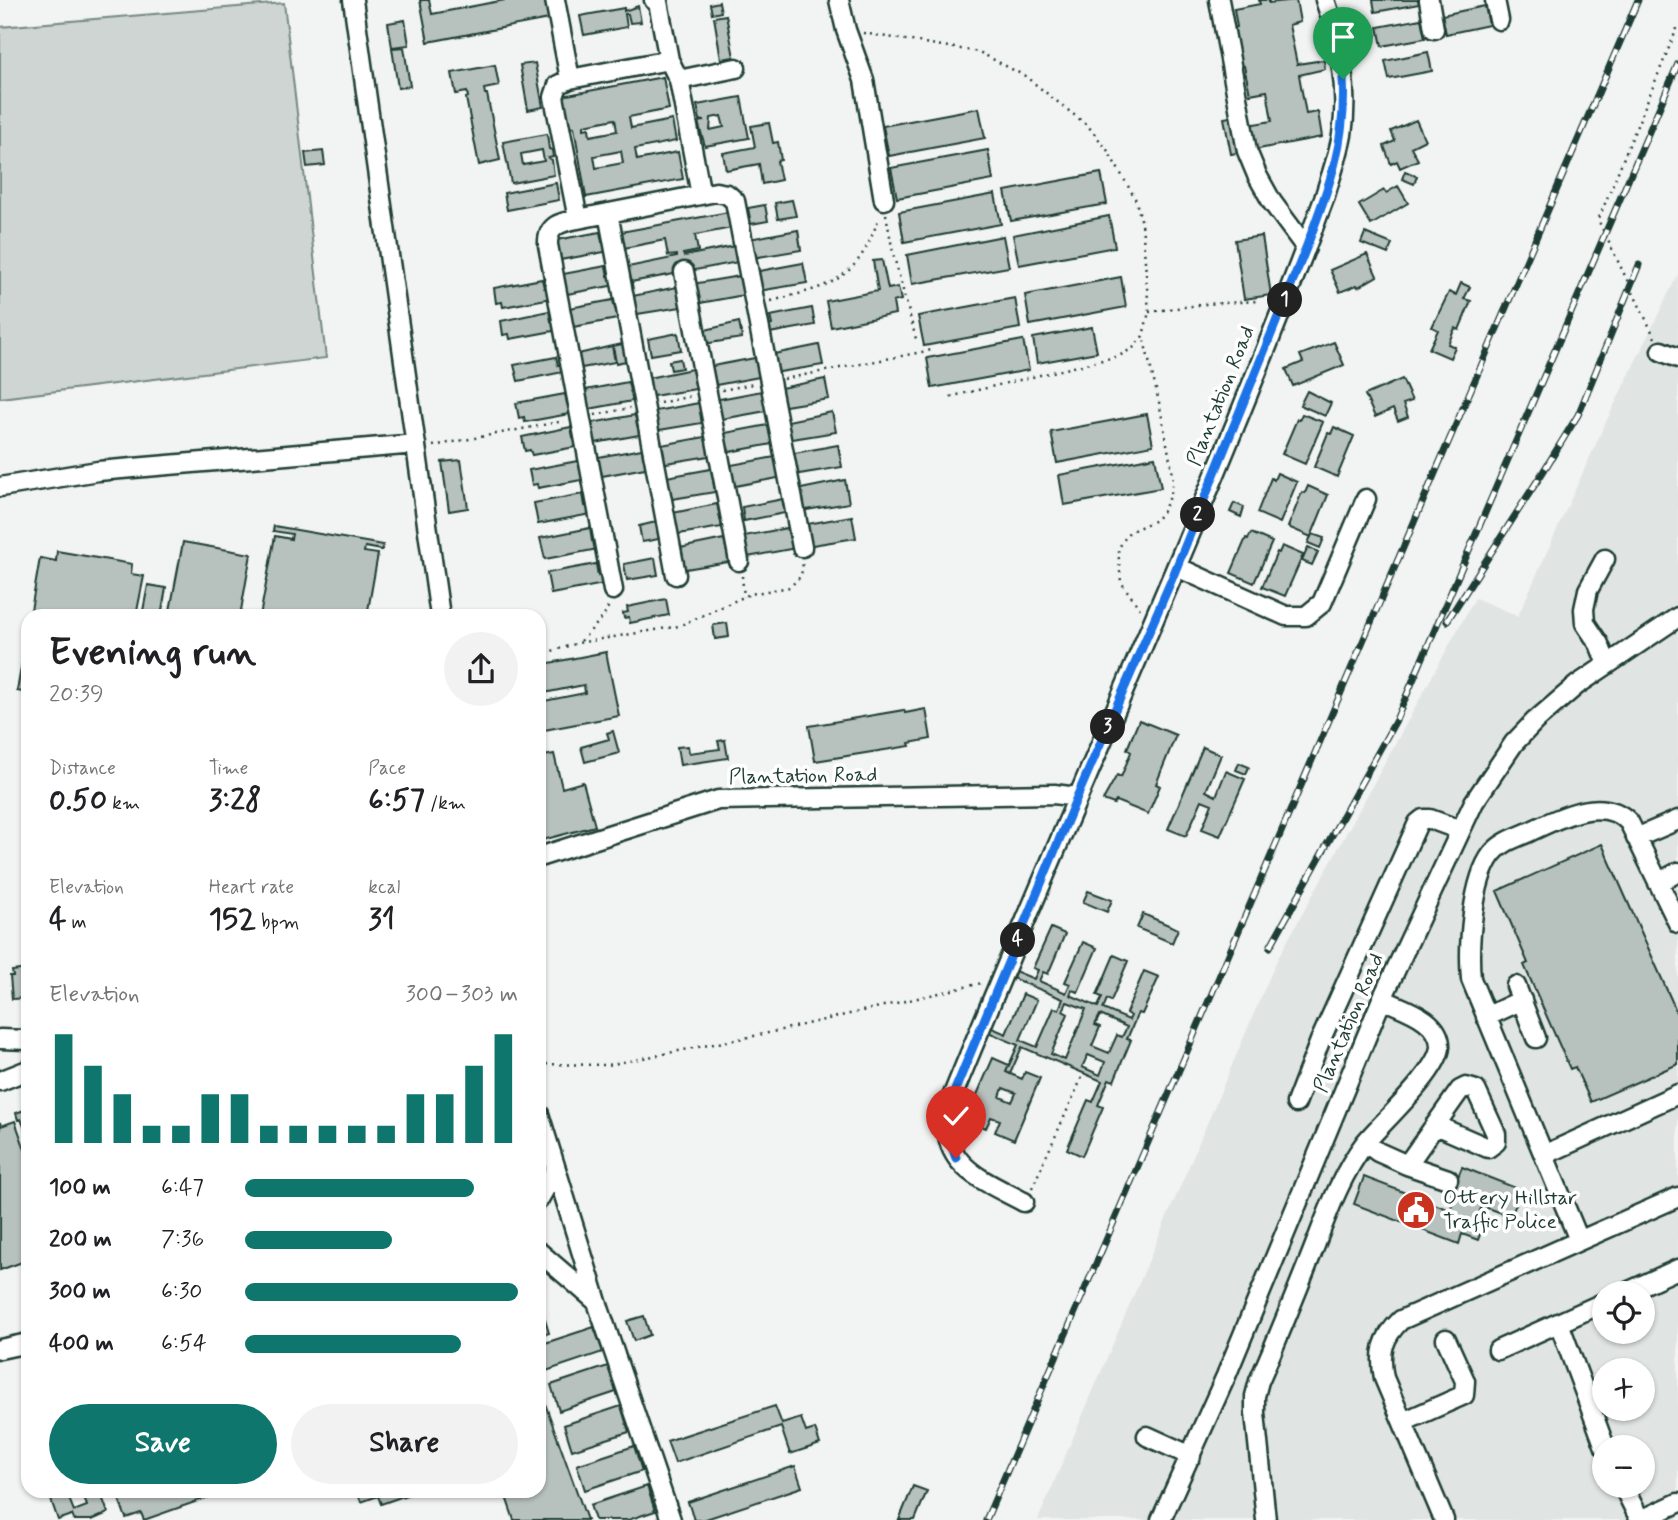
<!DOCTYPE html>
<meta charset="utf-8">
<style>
:root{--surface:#fff;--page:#f2f2f2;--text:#202124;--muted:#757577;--accent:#0f766e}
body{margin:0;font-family:Mynerve,sans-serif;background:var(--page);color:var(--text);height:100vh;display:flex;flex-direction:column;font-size:26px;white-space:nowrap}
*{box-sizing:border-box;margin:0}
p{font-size:23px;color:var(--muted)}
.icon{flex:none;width:38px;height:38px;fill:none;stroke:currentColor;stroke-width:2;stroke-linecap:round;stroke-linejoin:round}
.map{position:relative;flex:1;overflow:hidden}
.drawer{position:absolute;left:21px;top:609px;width:525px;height:889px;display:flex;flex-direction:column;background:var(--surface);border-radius:21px;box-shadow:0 2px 5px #0004}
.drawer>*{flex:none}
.tools{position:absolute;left:1592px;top:1281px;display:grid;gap:14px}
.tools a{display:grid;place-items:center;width:63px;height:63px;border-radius:50%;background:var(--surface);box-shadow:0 2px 5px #0004;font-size:35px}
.pin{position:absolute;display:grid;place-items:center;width:60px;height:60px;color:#fff;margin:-72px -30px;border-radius:50% 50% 50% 0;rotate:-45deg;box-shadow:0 0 7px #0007}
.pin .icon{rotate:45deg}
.km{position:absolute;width:35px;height:35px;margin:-18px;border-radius:50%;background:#222;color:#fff;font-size:19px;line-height:35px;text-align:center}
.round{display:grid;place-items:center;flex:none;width:74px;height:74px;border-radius:37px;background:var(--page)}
.overview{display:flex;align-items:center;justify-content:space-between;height:119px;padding:0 28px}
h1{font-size:38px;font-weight:700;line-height:52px}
.stats{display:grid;grid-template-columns:repeat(3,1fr);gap:10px;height:119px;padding:7px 28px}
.stats div{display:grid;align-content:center}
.stats b{font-size:30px;font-weight:700}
.stats small{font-size:19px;font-weight:400}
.stats p{font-size:19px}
.chart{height:196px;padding:14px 28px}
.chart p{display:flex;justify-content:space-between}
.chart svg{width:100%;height:126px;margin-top:7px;stroke:var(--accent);stroke-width:6}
.button{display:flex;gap:14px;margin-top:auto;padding:14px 28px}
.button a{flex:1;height:80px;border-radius:42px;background:var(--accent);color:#fff;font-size:28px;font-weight:700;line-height:80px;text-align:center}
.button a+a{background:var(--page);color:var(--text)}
ul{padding:0 28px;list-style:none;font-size:23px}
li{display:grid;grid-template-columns:112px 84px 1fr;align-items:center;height:52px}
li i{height:18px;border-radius:9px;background:var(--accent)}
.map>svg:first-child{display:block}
</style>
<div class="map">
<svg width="1678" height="1520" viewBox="0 0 1678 1520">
<rect width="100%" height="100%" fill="#f2f3f3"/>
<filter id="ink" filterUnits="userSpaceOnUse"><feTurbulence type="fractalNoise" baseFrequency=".0143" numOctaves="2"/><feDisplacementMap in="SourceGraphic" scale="14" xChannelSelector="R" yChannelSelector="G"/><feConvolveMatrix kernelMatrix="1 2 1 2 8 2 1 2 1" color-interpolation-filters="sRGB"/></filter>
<g filter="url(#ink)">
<path fill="#e0e4e3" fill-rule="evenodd" d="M1678 274V1520H1038L1276 962 1475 598 1518 616 1605 424ZM1605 1293H1643V1332H1605ZM1605 1370H1643V1409H1605ZM1605 1447H1643V1486H1605Z"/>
<path fill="#ced5d3" stroke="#768984" stroke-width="2" d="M284 3 326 358 0 398V27Z"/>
<path fill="#b7c1bd" stroke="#1f3d34" stroke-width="2" fill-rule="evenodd" d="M420 0H429L432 14 505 0H545L549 19 428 42Z
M1259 0H1269V3L1296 0 1300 22 1289 25 1297 64 1324 60 1325 69 1299 75 1306 114 1318 112 1322 137 1253 150 1248 125 1272 121 1267 91 1250 94 1244 66 1238 67 1232 33H1235L1234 28 1237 27 1234 9 1260 4Z
M1373 0H1418L1419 4 1375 12Z
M719 2 721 12 712 14 710 4Z
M638 6 641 22 630 23 628 14H625L627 27 584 35 580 16 624 8V11Z
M1485 6 1489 25 1446 34 1442 15Z
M726 15 734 57 721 59 714 17Z
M1421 19 1425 38 1382 46 1378 27Z
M405 20 409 45 392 47 388 23Z
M404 47 410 86 398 88 392 48Z
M1428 52 1432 71 1389 79 1385 61Z
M535 63 543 107 528 110 520 65Z
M495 65 499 86 484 89 485 94H487L500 160 479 165 466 98 468 97 467 92 456 94 452 73Z
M663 77 669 109 629 117 631 128 672 120 676 141 635 149 637 160 678 152 683 179 586 197 574 127 568 128 562 96ZM615 119 617 131 590 136 589 128 584 129V125ZM621 151 623 163 596 168 594 156Z
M741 97 749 138 705 146 698 122 704 121 700 120 697 105ZM721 116 724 127 710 130 711 118Z
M979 108 985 138 889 156 883 126Z
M1236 116 1243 152 1231 154 1224 118Z
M1416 120 1425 140 1411 147 1418 160 1400 168 1397 161 1391 164 1384 146 1395 141 1391 131Z
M769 123 773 143 778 142 781 160 777 161 781 180 762 184 759 164 726 170 723 153 755 147 751 126Z
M547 134 549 149 552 150 553 157 549 158 552 160 554 175 511 183 503 142ZM542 150 544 161 523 165 521 154Z
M988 150 993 180 897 198 891 168Z
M323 151 325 165 307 167 305 153Z
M1405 171 1417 176 1414 184 1402 179Z
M1101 173 1107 204 1011 221 1005 191Z
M556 183 559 200 507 210 504 193Z
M1398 186 1408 203 1371 225 1359 205 1384 190 1386 193Z
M995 194 1001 224 904 242 899 212Z
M792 200 796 216 778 219 775 203Z
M765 205 768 221 751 224 748 208Z
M729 212 732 228 695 235 698 251 683 254 684 256 735 246 738 262 631 282 628 267 677 257V255L668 256 665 240 624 248 621 232Z
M1109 216 1115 247 1019 265 1013 235Z
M798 230 801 250 752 258 749 239Z
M600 232 602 242 605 241 607 250 604 252 560 260 559 255 554 256 551 241Z
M1365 233 1392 244 1388 254 1361 243Z
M1003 236 1009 267 912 284 907 255Z
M1262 236 1271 295 1244 299 1235 240Z
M1367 254 1377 276 1358 287 1357 285 1340 292 1330 270Z
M882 260 888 289 898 287 901 300 893 302 895 314 831 327 826 301 878 291 873 261Z
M803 263 807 283 758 291 754 272Z
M606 266 608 276 612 275 613 283 610 286 567 294 566 289 560 290 558 275Z
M740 276 742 286 746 285 747 293 744 295 700 303 699 298 694 299 692 284Z
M1121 277 1126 307 1030 325 1025 295Z
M542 279 544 288H548L549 297 546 299 503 307 502 302 496 303 494 288Z
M1461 283 1470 287 1464 299 1471 301 1459 330 1455 328 1448 344 1455 347 1450 358 1429 349 1438 330 1432 327 1449 292 1456 295Z
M677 287 681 307 631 315 628 297Z
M1015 298 1020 328 924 346 918 316Z
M613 300 615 309 618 308 620 317 617 319 573 327 572 322 567 323 564 309Z
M812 308 815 325 769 333 767 326 772 325 770 316Z
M549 311 551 321 555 320 556 329 553 331 510 339 509 334 503 335 501 321Z
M739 322 742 338 703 344 701 331Z
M1092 327 1097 352 1037 363 1033 338Z
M678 333 681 350 651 355 648 339Z
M1023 340 1029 370 932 388 927 358Z
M1334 342 1344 365 1293 386 1286 369 1303 362 1300 355Z
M627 343 631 360 616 363 613 346Z
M819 345 823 365 773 373 769 355Z
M612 346 615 362 576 369 574 355Z
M556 357 558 365 562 364 563 372 518 381 514 365Z
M755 358 757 368 761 367 763 375 759 377 716 385 715 380 710 381 707 367Z
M680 359 682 368 671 370 669 361Z
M692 369 696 389 647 397 643 379Z
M825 379 829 399 779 407 776 389Z
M1402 379 1412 401 1403 404 1408 417 1398 421 1393 409 1375 417 1365 395Z
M628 382 630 391 634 390 635 399 632 401 589 409 588 404 582 405 580 391Z
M762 391 764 401 768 400 769 409 766 411 722 419 721 414H716L714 400Z
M1307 391 1331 403 1325 416 1300 405Z
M565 394 567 404 570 403 572 412 569 414 525 422 524 417 519 418 516 403Z
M699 403 702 423 653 431 650 412Z
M832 412 836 432 786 440 783 422Z
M1147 414 1153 445 1057 463 1051 432Z
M1302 414 1323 422 1305 464 1282 454 1297 419 1299 420Z
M635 415 637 425 640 424 642 433 639 435 595 443 594 438 589 439 586 424Z
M768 425 770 435 774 434 776 442 772 444 729 452 728 447 723 448 720 434Z
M571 427 573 437 577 436 578 445 575 447 532 455 530 450 525 451 522 437Z
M1334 427 1354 436 1337 477 1314 467 1328 433 1331 434Z
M705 437 709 456 660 464 656 446Z
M838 445 842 467 793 475 789 454Z
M642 449 643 458 647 457 649 466 645 468 602 476 601 471 596 472 593 458Z
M775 457 777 469 781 468 783 477 730 487 726 466Z
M1155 457 1161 488 1064 505 1059 475Z
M461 460 468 508 449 511 442 462Z
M578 461 580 470H583L585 478 581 480 538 488 537 484 532 485 529 470Z
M711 469 715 492 666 500 661 478Z
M1277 473 1297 482 1280 523 1257 513 1271 478 1274 480Z
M845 480 849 503 800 511 796 490Z
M1308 486 1328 495 1311 537 1288 527 1302 492 1305 493Z
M583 494 585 506 590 505 591 514 538 524 534 503Z
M783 499 785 513 744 521 742 507Z
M1234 503 1244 507 1241 517 1230 512Z
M717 504 722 527 672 535 668 514Z
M852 516 856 538 806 546 802 525Z
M656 522 659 539 642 542 639 526Z
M274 526 383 545 382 550 365 547 364 552 378 554 367 616H260L275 536 291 539 292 534 273 531Z
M590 528 592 541 596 540 598 549 545 559 540 538Z
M787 528 790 540 794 539 796 548 742 558 739 537Z
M1251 533 1272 542 1254 583 1231 573 1246 538 1248 539Z
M1312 534 1324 538 1320 548 1308 543Z
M724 539 729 562 679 570 675 549Z
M183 542 251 554 240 616H169Z
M1282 546 1303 555 1285 596 1262 587 1277 552 1279 553Z
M1308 547 1318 552 1312 565 1302 561Z
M57 551 132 564 131 574 144 576 136 616H30L40 558 56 561Z
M655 558 658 575 627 580 624 564Z
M596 564 598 576 603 575 604 584 551 594 547 573Z
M148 585 166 588 161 616H142Z
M666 599 669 615 630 623 629 617 624 618 623 613 628 612 627 607Z
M727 623 729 637 715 639 713 625Z
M28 628V693L17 691Z
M606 652 619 716 539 731V702L585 693 584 685 539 694V665Z
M926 709 931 739 909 743 910 746 815 761 809 726 904 710 905 713Z
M1139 720 1176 735 1156 784 1160 786 1148 814 1116 801 1114 804 1103 800 1117 775 1121 777 1131 752 1127 749Z
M613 731 619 753 585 762 581 747 609 739 607 733Z
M725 740 728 758 680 765 677 747 688 746 689 753 720 749 718 741Z
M1203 747 1221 755 1206 791 1216 796 1226 771 1245 779 1220 836 1202 829 1212 804 1202 800 1186 836 1168 829Z
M554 754 562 788 583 782 595 826 539 841V757Z
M1239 763 1249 767 1246 774 1236 770Z
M1602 844 1678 1015V1064L1591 1102 1575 1067 1570 1069 1524 965 1528 963 1497 891Z
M1088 891 1112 900 1107 912 1083 902Z
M1143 914 1178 929 1172 943 1137 928Z
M1051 928 1065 934 1048 974 1043 972 1039 981 1066 993 1070 984 1065 982 1083 942 1097 948 1078 992 1072 990 1070 995 1098 1007 1102 997 1097 995 1114 955 1128 961 1111 1001 1107 999 1103 1009 1129 1020 1131 1016 1126 1013 1144 971 1159 977 1142 1014 1138 1013 1127 1039 1131 1040 1114 1081 1109 1079 1098 1105 1103 1107 1082 1156 1067 1149 1088 1100 1093 1102 1102 1081 1022 1047 1010 1074 1006 1072 1018 1045 988 1032 990 1027 1006 1034 1023 994 1037 1000 1020 1040 1037 1047 1054 1008 1059 1009 1063 999 1012 978 1015 971 1034 979 1038 970 1033 968ZM1067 1002 1086 1009 1065 1060 1051 1054 1068 1014 1063 1011ZM1100 1015 1127 1027 1122 1037 1117 1035 1109 1053 1092 1046 1100 1027 1095 1025ZM1088 1055 1105 1062 1100 1075 1082 1067Z
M28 969V998L12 999 10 976H13L12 971Z
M993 1058 1009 1065 1006 1072 1022 1079 1025 1072 1040 1078 1014 1140 995 1132 1000 1120 991 1117 986 1128 966 1120ZM1003 1088 1016 1093 1012 1102 1000 1097Z
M24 1110 28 1116V1137L21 1119 18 1120 16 1113Z
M15 1121 28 1158V1260L0 1270V1122L1 1126Z
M1462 1167 1521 1190 1511 1217 1482 1206 1476 1220 1484 1223 1478 1240 1462 1234 1459 1244 1354 1204 1364 1177 1450 1210 1455 1195 1451 1194Z
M542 1310 549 1333 539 1336V1311Z
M644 1316 650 1335 634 1341 627 1321Z
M594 1327 603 1352 546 1371 539 1345Z
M608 1366 616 1392 559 1411 551 1385Z
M539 1387 587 1520H514L504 1491H539Z
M621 1406 629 1432 572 1450 564 1425Z
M775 1406 782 1424 801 1418 806 1432 815 1429 820 1444 790 1454 781 1427 675 1463 667 1441Z
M634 1446 642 1471 585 1490 577 1465Z
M795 1466 802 1487 703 1520H694L688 1502Z
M647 1486 655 1511 628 1520H595L590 1505Z
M913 1486 927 1491 915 1520H899Z
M48 1491H66L74 1511 87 1506 82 1491H100L108 1513 92 1520H74L72 1515 58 1520Z
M116 1491H213L215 1495 144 1520 141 1513 126 1518Z
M357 1491H418L381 1504 378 1496 361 1502Z"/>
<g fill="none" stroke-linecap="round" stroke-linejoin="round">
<g stroke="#1f3d34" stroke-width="23">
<path id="minor" d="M353 0 440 616
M555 0 570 79 558 85 554 97 578 219C561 222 547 225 548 245L613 590
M654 0 658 2 669 60
M839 0 846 30 864 80 884 200
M1219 0 1247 151 1257 175 1272 202 1306 248
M1429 0 1434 29
M1495 0 1499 20
M570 79 669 60 679 80 736 68
M679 80 701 195
M608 213 676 575
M578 219 716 192 727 194 735 201 802 547
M684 272 739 561
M1661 351 1678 358
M0 487 98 471 416 444
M1605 559 1588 590 1584 609 1585 623 1599 644 1607 664
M1177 567 1286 616H1306L1322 603 1366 499
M1636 838 1678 820
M539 857 718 800 1054 794 1077 797
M1658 883 1678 872
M1516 986 1536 1038
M1486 1017 1522 1000
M0 1039 28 1040
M0 1081 28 1070
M1296 1103 1320 1041 1418 823 1423 819H1430L1460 830
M539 1114 597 1302 671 1520
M1366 1143 1378 1152 1407 1165 1460 1090 1466 1087 1476 1090 1496 1134V1142L1488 1148 1435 1125
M1544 1155 1678 1094
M1407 1165 1448 1179
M539 1199 555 1171
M1024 1202C979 1178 935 1164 950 1102 1073 800 1210 504 1324 199 1330 178 1338 157 1342 135 1349 91 1340 42 1325 0
M1579 1240 1471 979C1468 947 1472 880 1492 854 1501 842 1516 838 1529 832 1557 819 1602 794 1629 822L1678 923
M539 1252 597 1302
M1625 1293 1678 1269
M1559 1323 1605 1447
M0 1349 28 1343
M1498 1350 1605 1302
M1403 1422 1464 1395 1465 1381 1446 1339
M1147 1436 1191 1456
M1623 1486 1640 1520
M1161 1520 1226 1376 1382 999 1474 802 1514 743 1535 721 1577 685 1678 617
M1266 1520 1255 1413V1396L1259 1381C1278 1338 1295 1296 1312 1253 1327 1215 1340 1176 1365 1143 1381 1123 1438 1072 1440 1047 1441 1019 1403 1009 1382 999
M1444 1520 1384 1378C1379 1354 1382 1338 1401 1320L1678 1197
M1641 1520 1678 1503"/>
</g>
<path stroke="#1f3d34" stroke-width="2.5" stroke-dasharray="2 5" stroke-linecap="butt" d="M863 33 979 52 1025 76 1088 126 1106 148 1135 198 1142 223 1149 312 1143 336 1133 348 1119 356 949 397
M886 214 893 253 916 339
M771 301C831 286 858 281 879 217
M1149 312 1206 304 1259 301
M1655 338 1600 224 1599 218 1678 26
M784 379 932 350
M722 390 753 384
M660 403 692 396
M595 415 630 408
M433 446 564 421
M742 576 744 597
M1140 609 1121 582 1118 549 1129 532 1156 520 1162 513 1171 495 1173 475 1159 402 1143 336
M581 641 604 616 609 605
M539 655 578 643 679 626 750 594 790 587 801 576 803 563
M539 1064 608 1065 764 1034 982 983
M1032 1188 1084 1073"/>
<use href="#minor" stroke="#fff" stroke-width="18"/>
<g stroke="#1f3d34" stroke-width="7">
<path id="rail" d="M1447 621 1543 472 1578 415 1639 265
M1270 947 1396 720 1678 64
M986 1520 1638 0"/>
</g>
<use href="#rail" stroke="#fff" stroke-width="4.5" stroke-dasharray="13" stroke-linecap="butt"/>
</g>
</g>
<g fill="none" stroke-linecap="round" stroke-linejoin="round" filter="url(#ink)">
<g stroke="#fff" stroke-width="14">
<path id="route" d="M956 1158 947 1132 950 1102 1077 797 1171 581 1306 248C1328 190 1347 142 1343 79"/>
</g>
<use href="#route" stroke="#1a73e8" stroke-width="9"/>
</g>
<defs>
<g id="civic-disc" transform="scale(2.0125)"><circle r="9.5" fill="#c8321e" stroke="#fff"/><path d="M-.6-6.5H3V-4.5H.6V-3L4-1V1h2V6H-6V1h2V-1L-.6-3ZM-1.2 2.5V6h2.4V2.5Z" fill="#fff"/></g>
</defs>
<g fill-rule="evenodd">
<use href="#civic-disc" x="1416" y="1210"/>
</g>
<g text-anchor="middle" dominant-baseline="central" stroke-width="7" stroke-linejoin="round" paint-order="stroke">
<g font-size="21" fill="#1f3d34" stroke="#fff">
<text transform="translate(1221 396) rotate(-68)">Plantation Road</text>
<text transform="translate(803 776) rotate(-1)">Plantation Road</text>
<text transform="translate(1349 1023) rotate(-67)">Plantation Road</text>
</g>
<g font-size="21" fill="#1f3d34" stroke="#fff" text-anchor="start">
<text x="1443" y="1198">Ottery Hillstar<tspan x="1443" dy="24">Traffic Police</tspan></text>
</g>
</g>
</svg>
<div class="tools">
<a><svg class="icon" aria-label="locate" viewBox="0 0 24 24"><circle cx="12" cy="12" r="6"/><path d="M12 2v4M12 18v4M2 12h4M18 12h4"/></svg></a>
<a>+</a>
<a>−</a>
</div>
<div class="pin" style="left:1343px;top:79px;background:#1e9e55"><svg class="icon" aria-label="arrive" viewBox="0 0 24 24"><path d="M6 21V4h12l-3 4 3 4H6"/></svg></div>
<div class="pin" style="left:956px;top:1158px;background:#d93025"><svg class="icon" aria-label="check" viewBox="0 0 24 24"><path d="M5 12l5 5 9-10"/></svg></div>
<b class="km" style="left:1285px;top:300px">1</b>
<b class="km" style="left:1198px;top:515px">2</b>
<b class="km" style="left:1108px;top:727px">3</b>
<b class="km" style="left:1018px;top:940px">4</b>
<section class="drawer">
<div class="overview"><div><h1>Evening run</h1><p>20:39</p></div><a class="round"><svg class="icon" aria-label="share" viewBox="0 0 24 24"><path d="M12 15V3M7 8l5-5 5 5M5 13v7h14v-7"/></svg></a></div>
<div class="stats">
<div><p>Distance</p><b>0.50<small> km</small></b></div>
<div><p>Time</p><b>3:28</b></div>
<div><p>Pace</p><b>6:57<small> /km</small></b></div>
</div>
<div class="stats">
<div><p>Elevation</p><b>4<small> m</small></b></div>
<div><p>Heart rate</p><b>152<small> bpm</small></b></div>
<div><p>kcal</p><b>31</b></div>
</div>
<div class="chart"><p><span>Elevation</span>300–303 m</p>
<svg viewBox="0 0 160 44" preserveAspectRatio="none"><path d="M5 44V6M15 44V17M25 44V27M35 44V38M45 44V38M55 44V27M65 44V27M75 44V38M85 44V38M95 44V38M105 44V38M115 44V38M125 44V27M135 44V27M145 44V17M155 44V6"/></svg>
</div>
<ul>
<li><b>100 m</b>6:47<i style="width:84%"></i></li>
<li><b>200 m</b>7:36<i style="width:54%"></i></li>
<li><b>300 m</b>6:30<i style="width:100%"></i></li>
<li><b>400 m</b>6:54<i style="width:79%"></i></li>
</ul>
<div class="button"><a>Save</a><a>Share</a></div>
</section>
</div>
